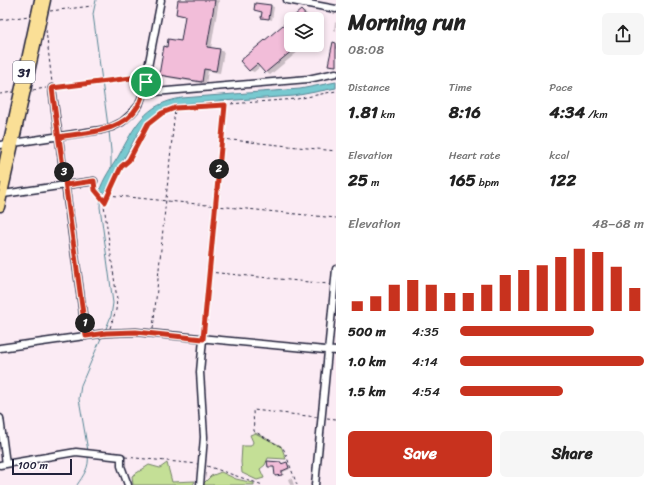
<!DOCTYPE html>
<meta charset="utf-8">
<style>
:root{--surface:#fff;--page:#f6f6f6;--text:#222;--muted:#767676;--accent:#c8321e}
body{margin:0;font-family:Sriracha,sans-serif;background:var(--page);color:var(--text);height:100vh;display:flex;flex-direction:column;font-size:15px;white-space:nowrap}
*{box-sizing:border-box;margin:0}
p{font-size:13px;color:var(--muted)}
.icon{flex:none;width:22px;height:22px;fill:none;stroke:currentColor;stroke-width:2;stroke-linecap:round;stroke-linejoin:round}
.map{position:relative;flex:1;overflow:hidden}
.drawer{display:flex;flex-direction:column;background:var(--surface);width:320px}
.drawer>*{flex:none}
.controls{position:absolute;left:284px;top:12px;display:grid;gap:8px}
.controls a{display:grid;place-items:center;width:40px;height:40px;border-radius:6px;background:var(--surface);box-shadow:0 2px 6px #0003;font-size:20px}
.scale{position:absolute;left:12px;bottom:10px;width:60px;box-sizing:border-box;padding-left:4px;border:2px solid #22223b;border-top:0;font-size:11px;line-height:14px;white-space:nowrap;color:#22223b;-webkit-text-stroke:3px #fff;paint-order:stroke}
.pin{position:absolute;display:grid;place-items:center;width:34px;height:34px;color:#fff;margin:-17px;border:2px solid #fff;border-radius:50%;box-shadow:0 1px 4px #0007}
.km{position:absolute;width:20px;height:20px;margin:-10px;border-radius:50%;background:#222;color:#fff;font-size:11px;line-height:20px;text-align:center}
.round{display:grid;place-items:center;flex:none;width:42px;height:42px;border-radius:6px;background:var(--page)}
.summary{display:flex;align-items:center;justify-content:space-between;height:68px;padding:0 12px}
h1{font-size:22px;font-weight:700;line-height:30px}
.stats{display:grid;grid-template-columns:repeat(3,1fr);gap:6px;height:68px;padding:4px 12px}
.stats div{display:grid;align-content:center}
.stats b{font-size:17px;font-weight:700}
.stats small{font-size:11px;font-weight:400}
.stats p{font-size:11px}
.chart{height:112px;padding:8px 12px}
.chart p{display:flex;justify-content:space-between}
.chart svg{width:100%;height:72px;margin-top:4px;stroke:var(--accent);stroke-width:6}
.cta{display:flex;gap:8px;margin-top:auto;padding:8px 12px}
.cta a{flex:1;height:46px;border-radius:6px;background:var(--accent);color:#fff;font-size:16px;font-weight:700;line-height:46px;text-align:center}
.cta a+a{background:var(--page);color:var(--text)}
ul{padding:0 12px;list-style:none;font-size:13px}
li{display:grid;grid-template-columns:64px 48px 1fr;align-items:center;height:30px}
li i{height:10px;border-radius:5px;background:var(--accent)}
main{display:flex;flex:1;min-height:0}
.map>svg:first-child{display:block}
</style>
<main>
<div class="map">
<svg width="336" height="485" viewBox="0 0 336 485">
<rect width="100%" height="100%" fill="#fbebf4"/>
<filter id="ink" filterUnits="userSpaceOnUse"><feTurbulence type="fractalNoise" baseFrequency=".025" numOctaves="2"/><feDisplacementMap in="SourceGraphic" scale="8" xChannelSelector="R" yChannelSelector="G"/><feConvolveMatrix kernelMatrix="1 2 1 2 8 2 1 2 1" color-interpolation-filters="sRGB"/></filter>
<g filter="url(#ink)">
<path fill="#c4df96" stroke="#738068" d="M255 433 281 446 286 459 268 458 265 465 260 469 264 478 257 480 242 473 241 462 242 446H251L253 442 250 435Z
M167 463 172 482 195 481 193 485H133L132 476 149 465 160 468Z
M221 472 236 479 254 483V485H202L211 476Z"/>
<path fill="#78c9d0" stroke="#568694" d="M336 82V88L294 96 193 103 174 105 163 109 149 119 138 133 105 193 99 192C103 179 111 168 118 157 135 126 144 104 182 98L300 89Z"/>
<path fill="#0003" d="M179 0H219L211 48 219 50 224 52 220 73 208 71 206 84 165 77 160 75 168 48 182 43 186 17 177 14Z
M271 6 274 7 272 20 262 17 263 12 255 10Z
M302 11 306 13 311 19H292Z
M291 20V45H306L270 75 266 72 261 66 254 72 249 70Z
M335 22 336 23V31L334 30Z
M317 27 322 32 317 36Z
M280 463 283 464 287 463 288 464 290 469 283 472 284 475 278 476 276 475 275 468 269 466Z
M291 478 292 479 294 485H290L288 479Z"/>
<g fill="none" stroke-linecap="round" stroke-linejoin="round">
<path stroke="#568694" stroke-width="1" d="M96 0 93 14 108 126
M109 131 111 151V168
M101 193 100 207 113 303 111 316 105 331
M88 451 79 399 81 385 102 336
M77 485C83 476 90 467 88 456"/>
</g>
<path fill="#f2bdd9" stroke="#22223b" d="M178 0H215L207 47 220 49 216 71 204 69 202 82 159 75 164 46 167 47 168 39 181 41 185 16 176 14Z
M255 3 271 5 269 19 261 18 262 12 254 10Z
M301 10 309 19H291V45H299L265 73 257 64 249 71 240 61Z
M333 42 336 43V66L328 65Z
M267 461 281 462V464L287 462 289 468 282 471V475L275 476 274 467H268Z"/>
<g fill="none" stroke-linecap="round" stroke-linejoin="round">
<path stroke="#d0c3cf" stroke-width="6" stroke-dasharray="6 3" stroke-linecap="butt" d="M13 92 33 90"/>
<g stroke="#22223b" stroke-width="9">
<path id="minor" d="M287 0 336 9
M52 88 86 336
M143 93 308 79 336 73
M0 145 101 130 112 127 122 122 132 113 139 105 143 93 161 0
M3 194 94 181
M0 348 106 333 136 332 336 351
M0 418 6 464
M0 465 76 452 121 457V466L128 485
M200 485 204 437 200 372 203 339
M315 485 336 269"/>
</g>
<g stroke="#22223b" stroke-width="11">
<path id="major" d="M0 179 39 0
M0 207 46 0"/>
</g>
<path stroke="#22223b" stroke-width="1" stroke-dasharray="3 3" stroke-linecap="butt" d="M50 11 92 6
M0 20 29 16
M46 30 52 83
M58 87 142 76
M33 90 46 88
M0 94 13 92
M222 139 336 151
M94 186 95 190 104 201
M108 195 336 218
M209 272 329 284
M110 328 116 310 117 299 104 205 107 195 121 167 129 160 148 124 162 113 175 108 297 99 336 91
M153 329 175 109
M203 334 225 106
M327 418 336 419
M125 457 198 464
M207 466 263 485
M297 485 285 452 283 448 254 431 253 410 317 417"/>
<use href="#minor" stroke="#fff" stroke-width="6"/>
<use href="#major" stroke="#fadf96" stroke-width="8"/>
</g>
</g>
<g fill="none" stroke-linecap="round" stroke-linejoin="round" filter="url(#ink)">
<g stroke="#fff" stroke-width="8">
<path id="route" d="M146 82C144 90 142 99 138 106 122 133 86 132 59 137L86 336 106 333 136 332 203 339 225 105 175 108 162 113 148 124 129 160 121 167 105 202 95 190 94 181 66 185 59 141 58 133 52 88 147 76 146 82"/>
</g>
<use href="#route" stroke="#c8321e" stroke-width="5"/>
</g>
<g text-anchor="middle" dominant-baseline="central" stroke-width="4" stroke-linejoin="round" paint-order="stroke">
<rect fill="#fff" stroke="#646476" stroke-width="1" x="13" y="61" width="22" height="22" rx="3"/>
<g font-size="13" font-weight="bold" fill="#22223b">
<text x="24" y="72">31</text>
</g>
</g>
</svg>
<div class="controls">
<a><svg class="icon" aria-label="layers" viewBox="0 0 24 24"><path d="M12 4l9 5-9 5-9-5zM3 14l9 5 9-5"/></svg></a>
</div>
<div class="scale">100 m</div>
<div class="pin" style="left:146px;top:82px;background:#1e9e55"><svg class="icon" aria-label="arrive" viewBox="0 0 24 24"><path d="M6 21V4h12l-3 4 3 4H6"/></svg></div>
<b class="km" style="left:85px;top:323px">1</b>
<b class="km" style="left:219px;top:169px">2</b>
<b class="km" style="left:64px;top:172px">3</b>
</div>
<section class="drawer">
<div class="summary"><div><h1>Morning run</h1><p>08:08</p></div><a class="round"><svg class="icon" aria-label="share" viewBox="0 0 24 24"><path d="M12 15V3M7 8l5-5 5 5M5 13v7h14v-7"/></svg></a></div>
<div class="stats">
<div><p>Distance</p><b>1.81<small> km</small></b></div>
<div><p>Time</p><b>8:16</b></div>
<div><p>Pace</p><b>4:34<small> /km</small></b></div>
</div>
<div class="stats">
<div><p>Elevation</p><b>25<small> m</small></b></div>
<div><p>Heart rate</p><b>165<small> bpm</small></b></div>
<div><p>kcal</p><b>122</b></div>
</div>
<div class="chart"><p><span>Elevation</span>48–68 m</p>
<svg viewBox="0 0 160 44" preserveAspectRatio="none"><path d="M5 44V38M15 44V35M25 44V28M35 44V25M45 44V28M55 44V33M65 44V33M75 44V28M85 44V22M95 44V19M105 44V16M115 44V11M125 44V6M135 44V8M145 44V17M155 44V30"/></svg>
</div>
<ul>
<li><b>500 m</b>4:35<i style="width:73%"></i></li>
<li><b>1.0 km</b>4:14<i style="width:100%"></i></li>
<li><b>1.5 km</b>4:54<i style="width:56%"></i></li>
</ul>
<div class="cta"><a>Save</a><a>Share</a></div>
</section>
</main>
